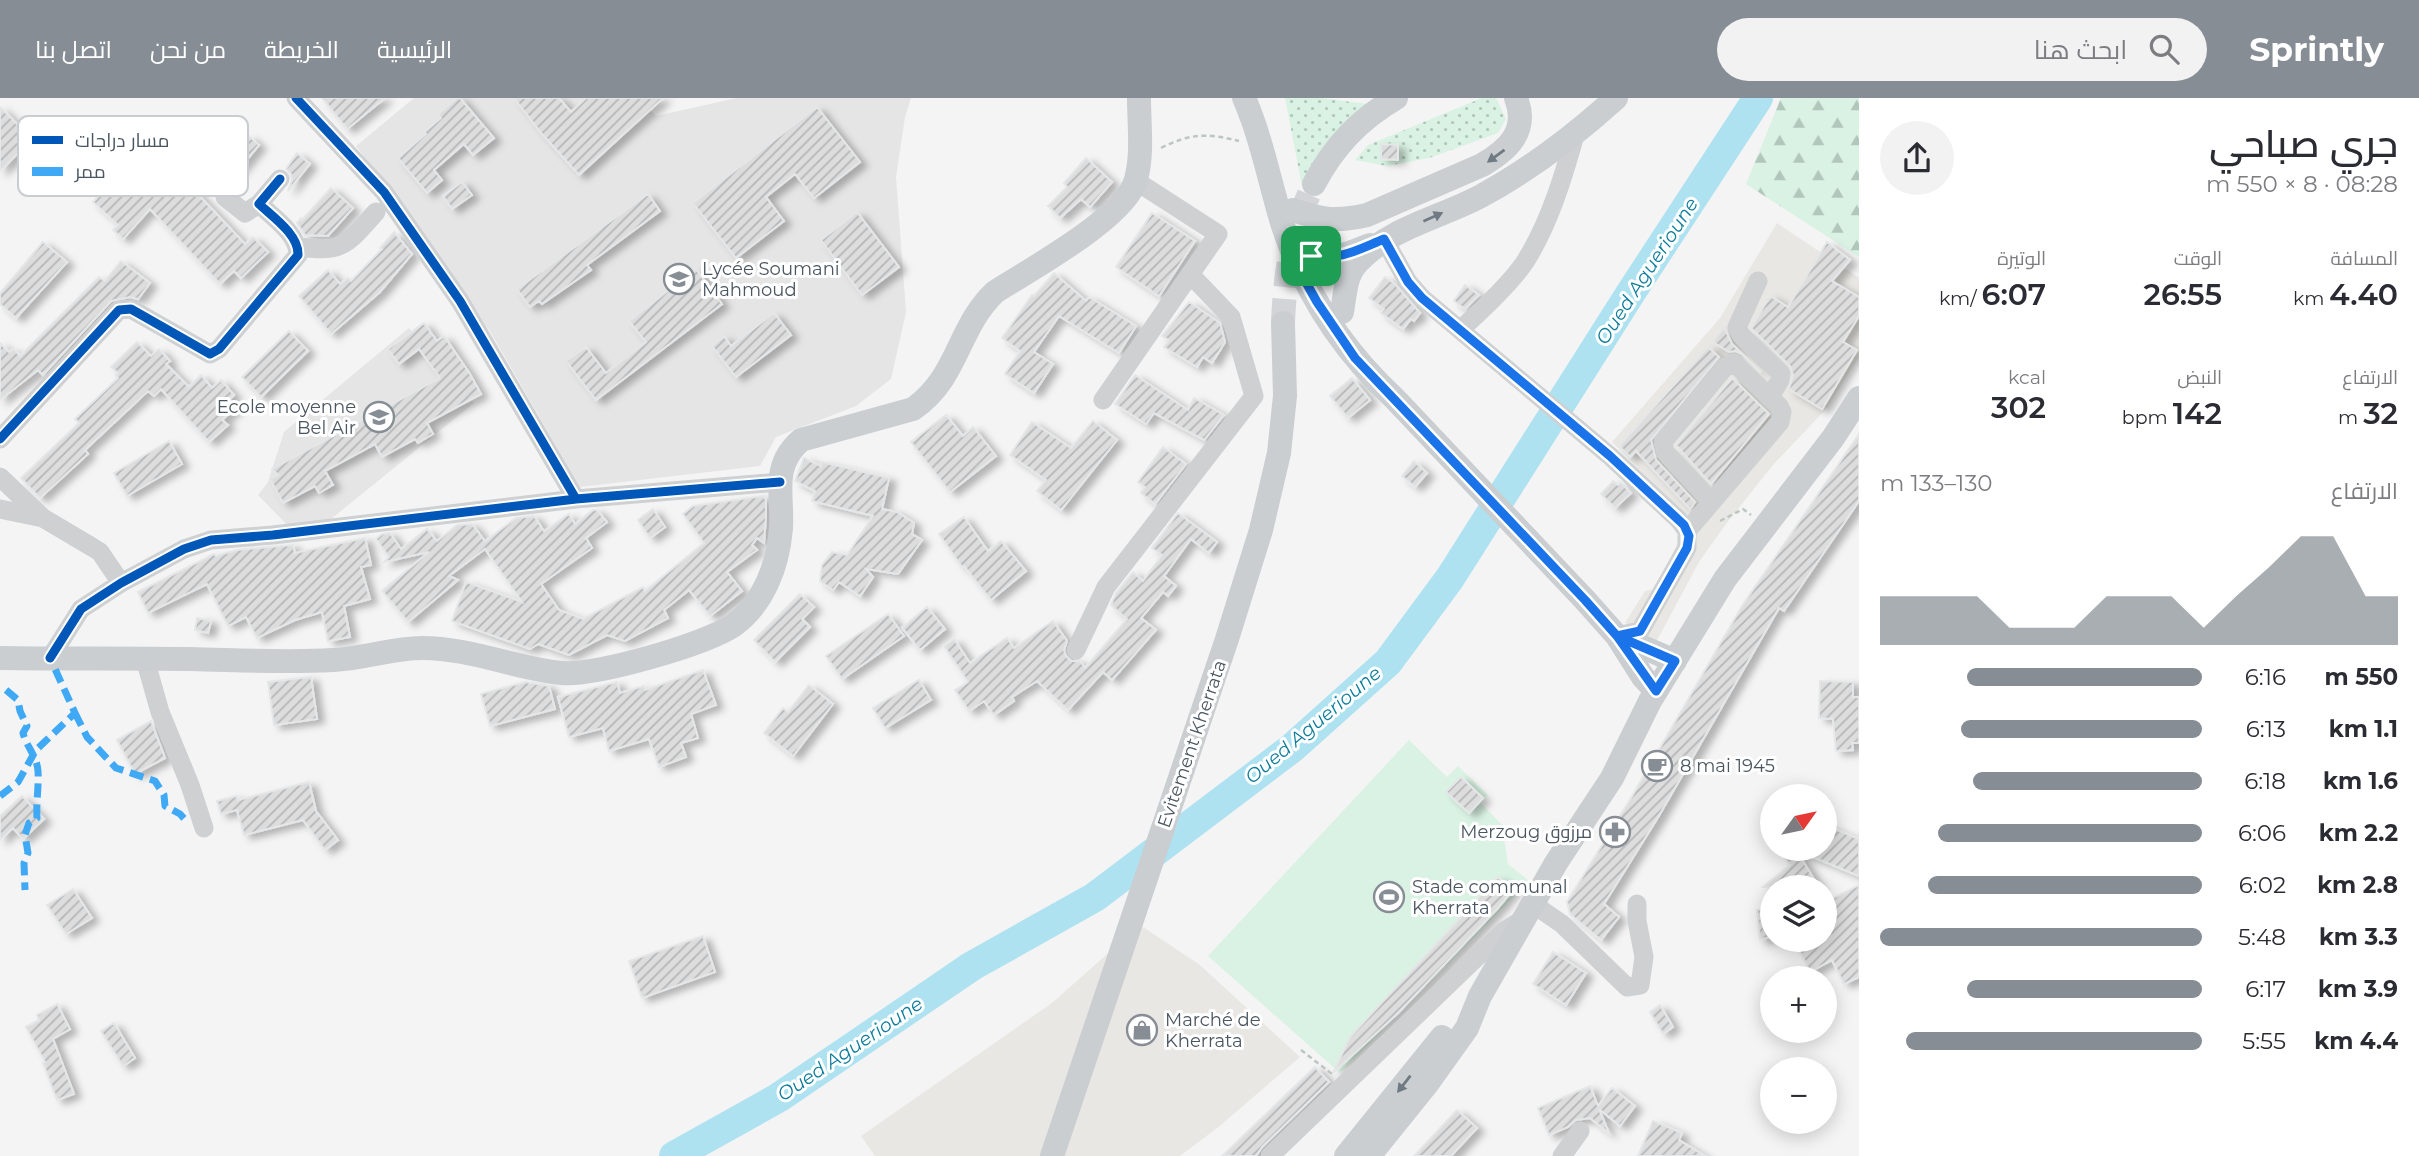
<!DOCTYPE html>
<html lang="ar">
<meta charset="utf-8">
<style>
:root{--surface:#fff;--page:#f2f2f3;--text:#2b2b33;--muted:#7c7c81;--accent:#868d94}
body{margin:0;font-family:Montserrat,Cairo,sans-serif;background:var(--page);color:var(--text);direction:rtl;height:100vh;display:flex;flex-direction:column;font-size:26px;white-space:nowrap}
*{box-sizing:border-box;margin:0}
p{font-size:23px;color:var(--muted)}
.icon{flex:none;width:38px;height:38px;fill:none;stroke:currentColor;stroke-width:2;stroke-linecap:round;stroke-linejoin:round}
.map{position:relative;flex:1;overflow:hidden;direction:ltr}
.panel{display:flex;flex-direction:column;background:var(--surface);width:560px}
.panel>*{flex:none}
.needle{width:46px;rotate:57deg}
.tools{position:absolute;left:1760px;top:686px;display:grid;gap:14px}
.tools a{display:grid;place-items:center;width:77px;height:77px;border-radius:50%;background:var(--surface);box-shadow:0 4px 18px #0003;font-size:35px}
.pin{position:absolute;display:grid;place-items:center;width:60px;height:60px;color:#fff;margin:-30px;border-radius:14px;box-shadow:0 4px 10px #0006}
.round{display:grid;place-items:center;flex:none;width:74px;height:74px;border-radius:37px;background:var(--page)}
.headline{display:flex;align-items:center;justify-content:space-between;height:119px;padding:0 21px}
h1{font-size:38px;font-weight:600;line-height:52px}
.metrics{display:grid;grid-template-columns:repeat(3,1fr);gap:10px;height:119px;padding:7px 21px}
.metrics div{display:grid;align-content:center}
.metrics b{font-size:30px;font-weight:600}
.metrics small{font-size:19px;font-weight:400}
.metrics p{font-size:19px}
.chart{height:196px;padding:14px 21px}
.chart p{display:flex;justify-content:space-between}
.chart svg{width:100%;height:126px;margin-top:7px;fill:var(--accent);opacity:.7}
ul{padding:0 21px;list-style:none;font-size:23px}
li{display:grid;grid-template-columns:112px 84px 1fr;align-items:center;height:52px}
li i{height:18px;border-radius:9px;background:var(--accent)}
header{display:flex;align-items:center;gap:42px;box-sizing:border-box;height:98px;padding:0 35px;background:var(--accent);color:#fff}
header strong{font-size:33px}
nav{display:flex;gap:38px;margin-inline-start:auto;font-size:24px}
.search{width:490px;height:63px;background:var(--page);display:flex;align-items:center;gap:18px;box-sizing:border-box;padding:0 24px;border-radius:38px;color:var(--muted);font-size:26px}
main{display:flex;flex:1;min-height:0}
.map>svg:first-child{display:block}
</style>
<header>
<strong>Sprintly</strong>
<div class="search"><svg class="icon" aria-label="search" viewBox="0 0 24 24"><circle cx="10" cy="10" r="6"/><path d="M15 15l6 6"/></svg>ابحث هنا</div>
<nav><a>الرئيسية</a><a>الخريطة</a><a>من نحن</a><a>اتصل بنا</a></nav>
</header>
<main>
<section class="panel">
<div class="headline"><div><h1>جري صباحي</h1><p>08:28 · 8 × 550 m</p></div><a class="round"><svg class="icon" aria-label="share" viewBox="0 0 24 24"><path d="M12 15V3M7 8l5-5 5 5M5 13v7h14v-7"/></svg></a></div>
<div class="metrics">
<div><p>المسافة</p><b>4.40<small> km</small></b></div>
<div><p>الوقت</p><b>26:55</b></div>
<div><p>الوتيرة</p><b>6:07<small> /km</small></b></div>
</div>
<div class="metrics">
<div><p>الارتفاع</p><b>32<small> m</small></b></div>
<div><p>النبض</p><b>142<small> bpm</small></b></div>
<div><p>kcal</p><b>302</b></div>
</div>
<div class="chart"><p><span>الارتفاع</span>130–133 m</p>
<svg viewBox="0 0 160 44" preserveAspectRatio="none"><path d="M0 44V27L10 27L20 27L30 27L40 38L50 38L60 38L70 27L80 27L90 27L100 38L110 27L120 17L130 6L140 6L150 27L160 27V44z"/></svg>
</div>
<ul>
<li><b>550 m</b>6:16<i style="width:73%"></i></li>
<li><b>1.1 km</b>6:13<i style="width:75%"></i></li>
<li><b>1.6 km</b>6:18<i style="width:71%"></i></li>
<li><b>2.2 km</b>6:06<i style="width:82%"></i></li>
<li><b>2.8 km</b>6:02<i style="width:85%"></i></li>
<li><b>3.3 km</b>5:48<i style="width:100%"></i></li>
<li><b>3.9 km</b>6:17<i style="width:73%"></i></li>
<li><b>4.4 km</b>5:55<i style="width:92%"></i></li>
</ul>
</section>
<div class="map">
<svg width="1859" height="1058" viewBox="0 0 1859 1058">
<defs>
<pattern id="grass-dots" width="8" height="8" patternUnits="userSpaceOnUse" patternTransform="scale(1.75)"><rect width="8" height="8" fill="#d9f2e3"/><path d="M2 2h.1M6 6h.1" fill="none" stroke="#b2c7bb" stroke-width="1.8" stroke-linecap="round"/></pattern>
<pattern id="forest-firs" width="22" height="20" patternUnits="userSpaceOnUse" patternTransform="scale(1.75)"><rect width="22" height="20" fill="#d9f2e3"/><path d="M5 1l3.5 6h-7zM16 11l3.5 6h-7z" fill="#b2c7bb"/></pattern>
<pattern id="building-hatch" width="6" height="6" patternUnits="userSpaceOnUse" patternTransform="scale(1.75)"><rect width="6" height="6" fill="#ddddde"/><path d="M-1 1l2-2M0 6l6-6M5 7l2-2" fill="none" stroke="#b5b6b7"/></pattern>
<filter id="shadow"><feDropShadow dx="7" dy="4" stdDeviation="3.5" flood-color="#0004"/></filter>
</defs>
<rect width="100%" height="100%" fill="#f4f4f4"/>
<path fill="#e8e7e3" d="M1777 125 1859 180V259L1827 310 1773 367 1726 426 1699 464 1655 546 1625 525 1645 493 1655 491 1689 422 1612 344 1720 220Z
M1140 827 1200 867 1300 959 1221 1027 1180 1058H875L861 1038 1052 905Z"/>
<path fill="#e6e5e6" d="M414 0H639L656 18 737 0H911L905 19 896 79 906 214 891 281 856 308 776 339 760 368 580 389 491 235 433 148 356 48Z
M409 230 474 305 320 430 291 431 258 397 268 384 284 334Z"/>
<path fill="url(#grass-dots)" d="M1285 0H1319L1368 6 1321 56 1302 88Z
M1482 0H1496L1506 21 1498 35 1429 60 1387 68 1355 62 1368 47Z"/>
<path fill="url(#forest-firs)" d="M1781 0H1859V159L1746 86Z"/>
<path fill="#d9f2e3" d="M1409 642 1447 679 1458 668 1488 697 1481 705 1502 727 1508 766 1529 783 1340 975 1208 858Z"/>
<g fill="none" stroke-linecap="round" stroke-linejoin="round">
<path stroke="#aee2f0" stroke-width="30" d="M674 1058 778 1000 972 868 1095 799 1292 650 1388 564 1450 480 1630 196 1758 0"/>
</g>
<path fill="url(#building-hatch)" stroke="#e5e6e7" stroke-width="2" filter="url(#shadow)" d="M322 0H385L347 31Z
M457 0H460L494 40 473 57 464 46 434 72 442 82 427 95 398 60 426 36 424 34 441 20 438 16Z
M514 0H559L571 14 586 0H663L579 77 542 36Z
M0 9 32 41 0 73Z
M817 9 860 64 814 100 795 76 766 99 784 123 736 160 693 105Z
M249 38 259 47 236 75 226 66Z
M1381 46 1398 47V62L1381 61Z
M198 52 215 70 193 91 245 146 253 139 268 154 241 180 234 173 220 186 150 111 123 141 113 132 118 127 93 104 128 64 151 85 167 69 174 75Z
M297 55 310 66 288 93 292 82 291 76 286 71Z
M1086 60 1112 84 1090 109 1081 101 1060 120 1048 108 1067 89 1064 85Z
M462 84 472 97 452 111 443 98Z
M331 90 353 110 328 138 305 137 297 125 301 120 302 122Z
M648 96 660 113 587 167 591 172 542 206 539 203 530 209 517 191Z
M857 114 899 169 862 197 821 142Z
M1152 115 1195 143 1159 198 1116 169Z
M394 134 412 156 380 194 331 236 299 198 328 172 340 186 348 180 351 183 382 151 380 150Z
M43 144 67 164 16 220 0 206V195Z
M1827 144 1850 162 1832 183 1859 199V218L1843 244 1857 252 1822 311 1789 291 1793 277 1790 268 1751 230 1770 198 1788 209Z
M121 163 150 185 138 201 130 199 111 203 43 277 38 272 0 302V245L9 254 14 251 20 258 99 179 105 183Z
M696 171 722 206 596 302 566 263 586 249 606 275 646 244 629 223Z
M1054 175 1086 203 1089 199 1136 228 1119 255 1059 218 1034 254 1053 266 1034 295 1005 276 1020 253 1002 240 1032 197 1034 198Z
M1385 179 1395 186 1420 215 1414 223 1411 221 1403 231 1381 215 1384 211 1369 200Z
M1465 187 1479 197 1465 211 1454 203Z
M1189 204 1220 225 1225 244 1212 265 1203 259 1197 269 1164 249 1169 242 1162 238Z
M774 215 791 237 736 279 712 248 724 238 731 248Z
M424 225 437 243 444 238 470 276 481 296 427 325 433 336 418 345 415 341 382 359 375 346 325 373 333 387 319 395 315 388 283 405 270 381 278 377 272 371 440 280 419 251 399 266 388 251Z
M1724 229 1732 246 1761 274 1742 256 1735 253 1729 254 1713 244Z
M289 233 308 253 261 299 242 279Z
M137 244 151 258 159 251 170 263 166 266 189 289 201 277 212 290 221 282 234 297 229 302 236 309 222 322 228 327 209 344 161 291 154 298 148 293 85 352 88 356 40 400 21 380 79 325 75 321 118 280 116 277 118 275 111 269Z
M1708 249 1719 259 1651 342 1656 362 1695 404 1690 411 1636 353 1630 359 1619 348Z
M1135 277 1188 312 1194 300 1224 317 1204 342 1154 315 1146 326 1115 306Z
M1352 280 1370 302 1348 320 1330 298Z
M1732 280 1769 316 1711 386 1676 347Z
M946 317 963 338 973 329 996 358 950 394 911 344Z
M1093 323 1117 342 1061 412 1037 393 1046 382 1010 357 1032 324 1071 350Z
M1859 336V403L1784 513 1779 510 1657 721 1604 806 1619 819 1601 842 1570 816 1567 804 1631 700 1742 508Z
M169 343 182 366 127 398 114 375Z
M1163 349 1186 366 1155 406 1141 395 1145 389 1138 384Z
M804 360 821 368 822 364 889 380 882 411 897 414 914 425 912 436 922 442 898 476 866 471 873 479 860 498 839 484 833 492 820 483 822 467 832 454 847 457 873 418 812 403 815 393 795 383Z
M1414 363 1427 375 1415 389 1402 378Z
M1613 383 1618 387 1621 385 1631 395 1615 410 1601 396Z
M763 398 766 402V418L764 445 757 440 752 447 757 452 727 474 742 493 710 518 689 492 664 512 668 520 625 543 607 537 569 557 538 546 530 551 452 523 466 484 522 504 485 451 449 478 458 482 408 524 382 493 429 454 384 464 389 459 376 441 382 436 390 435 401 451 427 431 437 443 457 427 472 426 485 443 516 420 534 418 544 433 569 416 575 426 593 412H597L607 424 586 440 592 450 541 486 559 512 583 521 643 489 645 493 704 445 683 416 693 408Z
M653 411 665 429 650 440 638 422Z
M1178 415 1217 444 1209 455 1191 441 1164 478 1176 488 1168 498 1163 494 1141 520 1156 532 1112 582 1103 574 1068 612 1037 583 1012 599 1014 603 994 617 984 603 969 613 955 592 968 584 944 548 954 541 970 565 1007 540 1014 550 1053 523 1067 543 1064 552 1066 558 1071 563H1080L1085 570 1127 521 1111 507 1116 495 1133 474 1143 483 1162 457 1152 450Z
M964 419 988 453 1001 443 1026 473 991 502 964 468 962 469 939 436Z
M365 440 371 467 361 469 370 501 344 508 350 539 328 543 322 514 295 522 257 540 246 519 228 528 207 486 148 515 138 494 214 456 216 458 237 452 293 447 295 455Z
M800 496 814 509 802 521 810 529 775 564 754 542Z
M927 509 945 531 920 552 902 530Z
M888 516 904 538 842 581 826 558Z
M197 520 211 523 208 535 195 532Z
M703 572 716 607 691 616 698 640 681 645 686 659 659 669 649 641 609 653 603 630 569 639 558 599 617 584 620 595 644 588 645 592Z
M311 579 317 621 274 627 268 584Z
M919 582 931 602 885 630 873 610Z
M1820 583 1853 584V599H1859V645H1852L1853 652 1836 653 1833 621 1819 620Z
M525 584 549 588 555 611 490 628 481 596Z
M809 587 833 606 793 658 764 635 783 610 788 614Z
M151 623 165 660 135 676 117 642Z
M1461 679 1483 700 1469 715 1446 694Z
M309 684 316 713 338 742 325 752 303 722 244 737 237 712 221 716 217 703 237 698 238 702Z
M22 698 44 721 23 741 13 730 0 742V718Z
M1825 727 1859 741V778L1796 752 1819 789H1763L1790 767 1783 757 1793 751H1825Z
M1498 779 1513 792 1498 810 1398 915 1333 975 1350 939Z
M1859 787V879L1844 886 1832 862 1810 874 1794 842H1825V804Z
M73 791 92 820 66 836 47 807Z
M1773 810V839L1760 841 1757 812Z
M703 838 715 874 642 900 629 863Z
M1553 854 1586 875 1566 907 1533 886Z
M57 906 70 931 53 941 74 996 57 1002 43 965 45 964 26 929 39 922 37 917Z
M1660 907 1673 929 1663 936 1650 914Z
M114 925 135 960 123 968 101 933Z
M1315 969 1329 984 1262 1049 1256 1058H1222Z
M1590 988 1598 1008 1612 990 1635 1008 1620 1028 1599 1011 1609 1035 1590 1020 1576 1022 1568 1029 1549 1037 1538 1010Z
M1457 1012 1477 1030 1451 1058H1414Z
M1653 1023 1682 1035 1679 1042 1705 1058H1638Z"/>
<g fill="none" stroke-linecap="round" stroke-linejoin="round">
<path stroke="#d2d4d7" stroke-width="24" stroke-dasharray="24 12" stroke-linecap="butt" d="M1283 225C1285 176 1291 130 1314 86"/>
<path stroke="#bcc7c4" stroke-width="2.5" stroke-dasharray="5 3.5" stroke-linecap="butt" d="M1161 50C1191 35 1207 35 1239 43
M1720 423 1743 411 1751 417
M1301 952 1332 976"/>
<path stroke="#ced0d2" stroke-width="19" d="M296 0 384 94 460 203 576 401 780 384
M225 99 245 115 259 106
M1384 141 1408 184 1422 200 1610 358 1679 422 1687 433V450L1640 533 1617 538
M299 149C344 155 347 146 376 114
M1758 183 1737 229 1741 237 1781 276 1780 282 1770 299
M1461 231C1481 213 1510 186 1525 164 1549 126 1563 80 1575 37
M1103 302 1218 136 1136 83
M0 341 119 212 131 211 210 256 219 251 298 157C299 137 273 119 259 106L280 81
M0 379 42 419
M0 411 43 420 92 449 100 454 121 485
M1687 433 1780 324 1782 314 1779 308 1734 265 1725 269 1663 344 1665 354 1712 404
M1076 552 1106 489 1254 298 1231 219 1190 176
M50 560 81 511 121 485 184 451 211 442 273 437 576 401
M145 561 160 614 190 687 204 730
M1533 806 1562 826 1627 889 1640 887 1644 859 1637 823V806
M1270 1058 1504 833 1525 820
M1562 1058 1580 1033"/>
<path stroke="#caced1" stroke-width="24" d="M1244 0C1262 41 1270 86 1283 128 1305 195 1343 253 1395 301L1585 502 1617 538 1643 579 1656 593
M1314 86C1334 48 1359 22 1396 0
M1293 112C1322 122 1337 124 1367 117L1482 67C1508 52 1529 33 1516 0
M1290 145C1320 168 1338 160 1370 147
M1342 214C1345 197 1345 177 1358 164 1391 129 1440 120 1481 98 1531 71 1574 38 1616 0
M1617 538 1675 563
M0 560C63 561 127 560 190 561 238 562 286 565 333 562 363 561 392 550 422 550 470 550 514 570 562 575 596 578 706 546 734 527 764 505 778 467 781 430 783 396 771 368 801 342L913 311C959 279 957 230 995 194 1029 172 1127 119 1136 81 1143 56 1139 26 1139 0
M1052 1058 1227 541 1261 432 1279 355 1285 298 1283 225
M1346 1058 1442 939
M1369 1058 1427 986 1467 930 1480 898 1556 765 1612 680 1650 603 1725 481 1833 340 1859 300"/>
<path stroke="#3fa9f5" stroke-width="7" stroke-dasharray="14 7" stroke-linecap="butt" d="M6 592 18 602 20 613 27 628 23 635C26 648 37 658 38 673 39 688 36 704 37 720L29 725 25 737 28 755 24 765 25 792
M75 615 87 639 116 670 155 683 164 697 165 708 180 716 188 725
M0 698 18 684 36 652 75 615 50 560"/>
<g stroke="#fff" stroke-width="13">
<path id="cycleway" d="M296 0 384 94 460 203 576 401 780 384
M1384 141 1408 184 1422 200 1610 358 1679 422 1687 433V450L1640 533 1617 538
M0 341 119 212 131 211 210 256 219 251 298 157C299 137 273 119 259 106L280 81
M50 560 81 511 121 485 184 451 211 442 273 437 576 401"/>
</g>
<use href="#cycleway" stroke="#0057b8" stroke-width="9"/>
</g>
<defs><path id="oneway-solid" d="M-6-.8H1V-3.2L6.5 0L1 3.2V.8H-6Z" transform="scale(1.75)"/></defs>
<g fill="#707a83">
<use href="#oneway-solid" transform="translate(1496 58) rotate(144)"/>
<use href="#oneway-solid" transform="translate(1433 119) rotate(-24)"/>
<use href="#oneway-solid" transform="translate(1404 986) rotate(128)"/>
</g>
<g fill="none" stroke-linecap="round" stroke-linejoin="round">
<g stroke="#fff" stroke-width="14">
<path id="route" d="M1311 158 1290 145 1303 179 1317 204 1355 260 1585 502 1617 538 1656 593 1675 563 1617 538 1640 533 1687 450 1689 438 1684 427 1610 358 1422 200 1408 184 1384 141C1357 152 1341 162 1311 158"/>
</g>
<use href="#route" stroke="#1a73e8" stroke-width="9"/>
</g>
<defs>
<g id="school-ring" transform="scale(1.575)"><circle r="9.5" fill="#fff" stroke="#868d94" stroke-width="1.5"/><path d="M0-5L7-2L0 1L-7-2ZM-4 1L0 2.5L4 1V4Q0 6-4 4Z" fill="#868d94"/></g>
<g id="cafe-ring" transform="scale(1.575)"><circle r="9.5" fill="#fff" stroke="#868d94" stroke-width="1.5"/><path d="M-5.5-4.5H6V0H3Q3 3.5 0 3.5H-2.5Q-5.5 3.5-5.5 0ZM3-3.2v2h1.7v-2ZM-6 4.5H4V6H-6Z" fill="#868d94"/></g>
<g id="pharmacy-ring" transform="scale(1.575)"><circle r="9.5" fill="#fff" stroke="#868d94" stroke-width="1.5"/><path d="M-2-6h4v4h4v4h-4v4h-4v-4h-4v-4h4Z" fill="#868d94"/></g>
<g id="stadium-ring" transform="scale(1.575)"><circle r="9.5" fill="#fff" stroke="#868d94" stroke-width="1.5"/><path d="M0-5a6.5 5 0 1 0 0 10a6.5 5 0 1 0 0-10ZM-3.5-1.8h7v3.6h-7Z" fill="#868d94"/></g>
<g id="shop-ring" transform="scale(1.575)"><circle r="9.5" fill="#fff" stroke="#868d94" stroke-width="1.5"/><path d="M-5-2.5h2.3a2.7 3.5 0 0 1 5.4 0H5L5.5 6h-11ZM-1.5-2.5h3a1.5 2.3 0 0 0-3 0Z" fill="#868d94"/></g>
</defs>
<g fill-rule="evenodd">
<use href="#school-ring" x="679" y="181"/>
<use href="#school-ring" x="379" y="319"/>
<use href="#cafe-ring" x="1657" y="668"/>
<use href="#pharmacy-ring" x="1615" y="734"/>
<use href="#stadium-ring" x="1389" y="799"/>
<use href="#shop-ring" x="1142" y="932"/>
</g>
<g text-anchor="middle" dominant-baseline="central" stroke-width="6" stroke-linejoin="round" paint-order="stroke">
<g font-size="18" fill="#4a5661" stroke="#fff" text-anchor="start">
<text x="702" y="171">Lycée Soumani<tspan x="702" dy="21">Mahmoud</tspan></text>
<text x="356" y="309" text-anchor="end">Ecole moyenne<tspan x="356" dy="21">Bel Air</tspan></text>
<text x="1680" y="668">8 mai 1945</text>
<text x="1592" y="734" text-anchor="end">Merzoug مرزوق</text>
<text x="1412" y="789">Stade communal<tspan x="1412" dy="21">Kherrata</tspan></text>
<text x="1165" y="922">Marché de<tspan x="1165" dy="21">Kherrata</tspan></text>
</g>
<g font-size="18" fill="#4a5661" stroke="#fff">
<text transform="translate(1192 646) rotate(-71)">Evitement Kherrata</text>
</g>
<g font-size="19" font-style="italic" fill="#0c7c9b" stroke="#fff">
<text transform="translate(1647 173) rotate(-57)">Oued Aguerioune</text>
<text transform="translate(1313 627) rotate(-40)">Oued Aguerioune</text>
<text transform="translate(850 951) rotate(-34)">Oued Aguerioune</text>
</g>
</g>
<rect x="18" y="18" width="230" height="80" rx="10" fill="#fff" stroke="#c9ccd0" stroke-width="2"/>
<rect x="32" y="38" width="31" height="8" fill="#0057b8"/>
<rect x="32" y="69" width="31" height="9" fill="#3fa9f5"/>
<g font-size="19" fill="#4a5661">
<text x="75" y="49">مسار دراجات</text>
<text x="75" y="80">ممر</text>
</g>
</svg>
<div class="tools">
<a><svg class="needle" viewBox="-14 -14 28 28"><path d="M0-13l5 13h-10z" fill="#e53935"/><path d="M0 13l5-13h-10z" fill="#7c7c81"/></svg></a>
<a><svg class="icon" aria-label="layers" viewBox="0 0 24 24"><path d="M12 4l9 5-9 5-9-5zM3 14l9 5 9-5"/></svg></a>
<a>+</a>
<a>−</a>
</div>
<div class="pin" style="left:1311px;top:158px;background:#1e9e55"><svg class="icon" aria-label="arrive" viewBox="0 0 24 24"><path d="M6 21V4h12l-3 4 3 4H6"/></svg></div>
</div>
</main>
